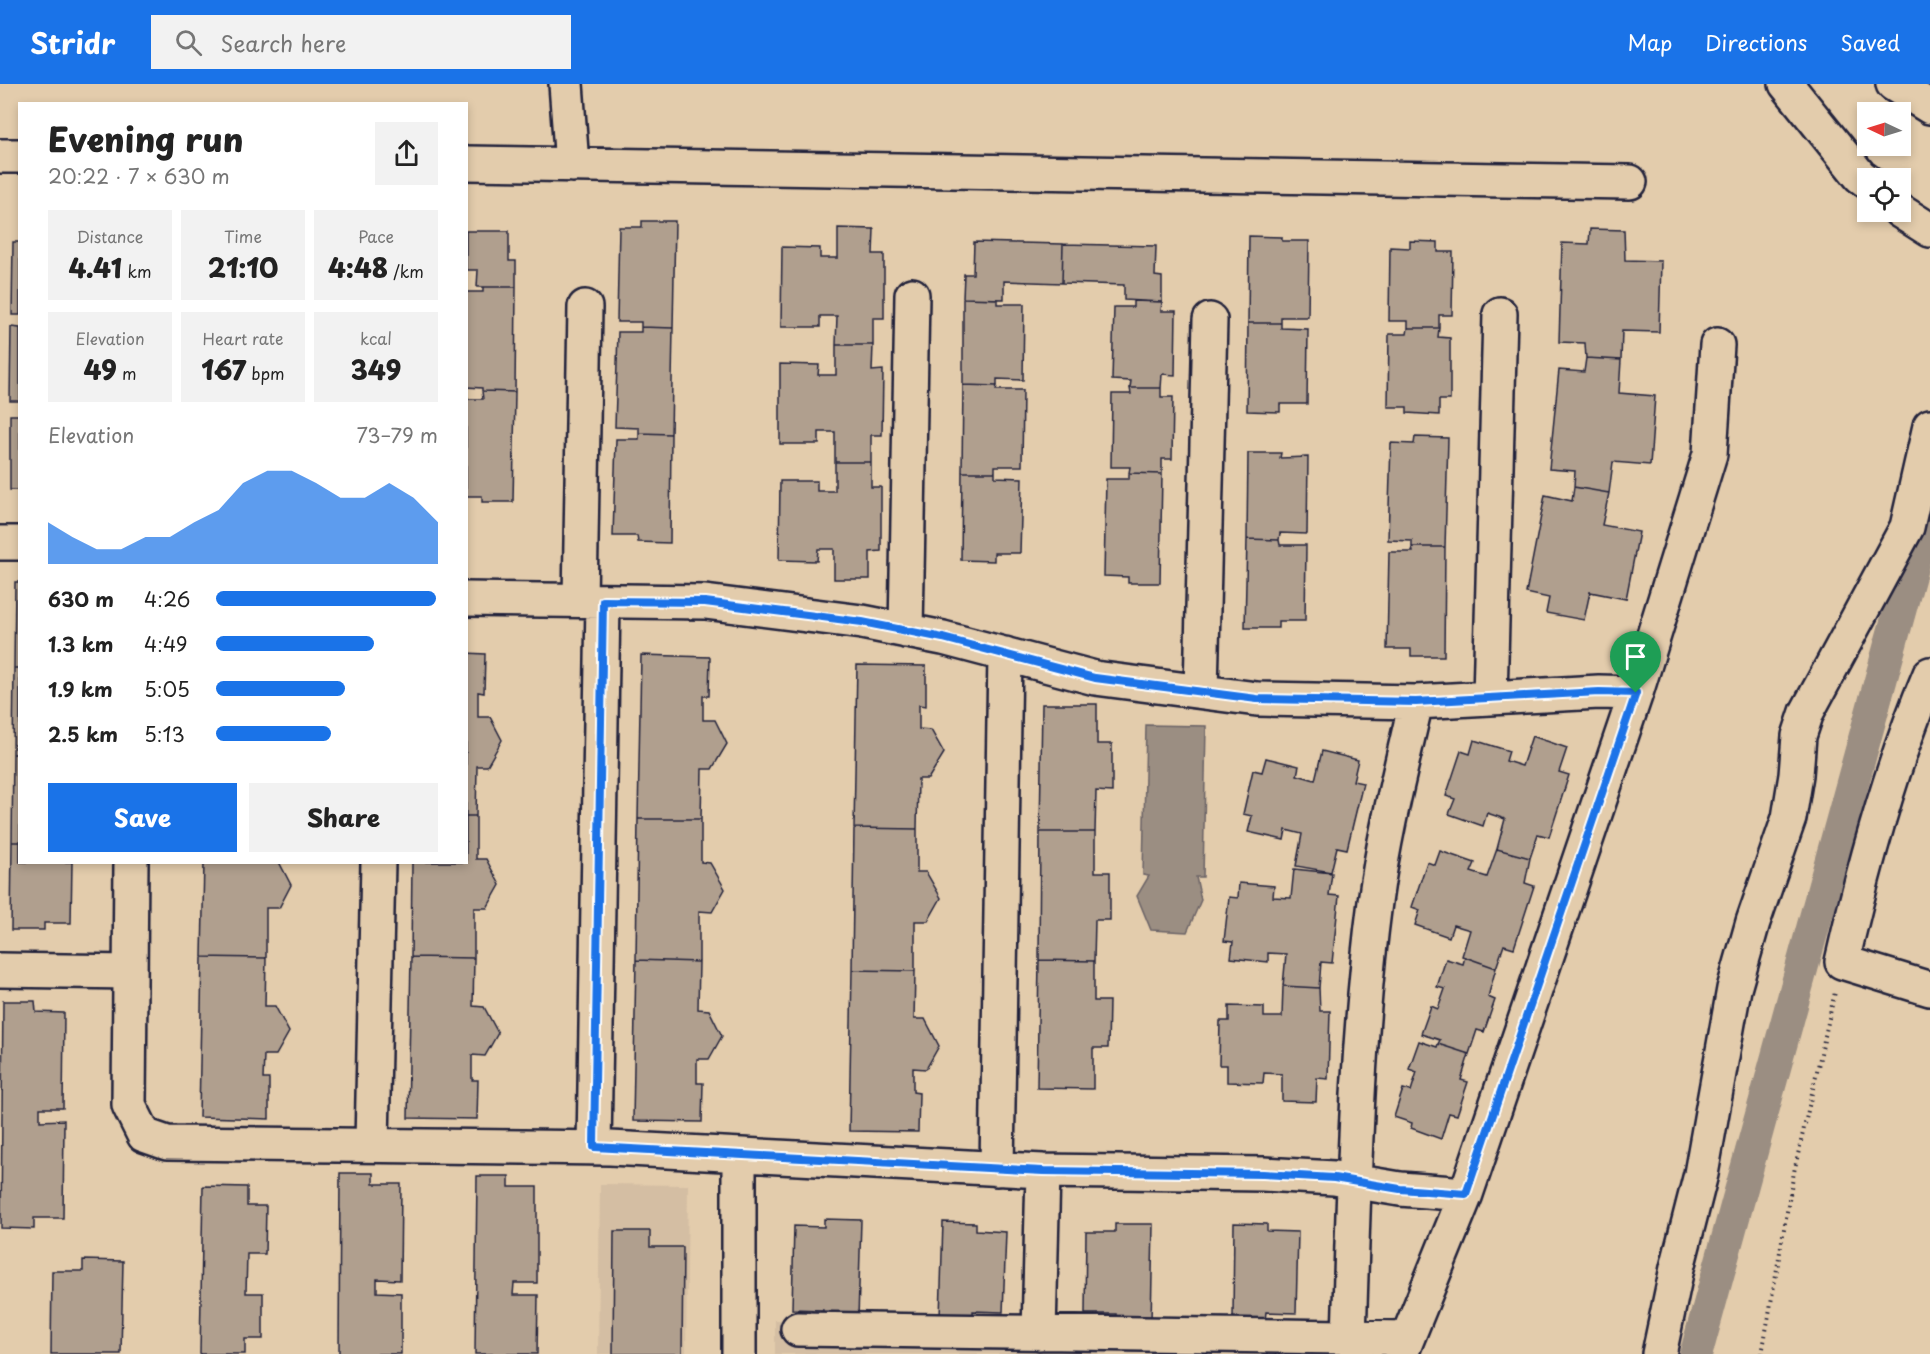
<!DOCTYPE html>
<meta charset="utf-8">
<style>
:root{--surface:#fff;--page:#f2f2f2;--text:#222;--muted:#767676;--accent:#1a73e8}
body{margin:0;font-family:"Playpen Sans",sans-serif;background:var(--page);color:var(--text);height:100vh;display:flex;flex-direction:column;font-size:22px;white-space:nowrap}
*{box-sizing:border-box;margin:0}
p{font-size:20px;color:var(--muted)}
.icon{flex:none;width:33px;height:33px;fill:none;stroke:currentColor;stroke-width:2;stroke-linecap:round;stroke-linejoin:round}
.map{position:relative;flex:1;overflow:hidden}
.details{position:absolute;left:18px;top:18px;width:450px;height:762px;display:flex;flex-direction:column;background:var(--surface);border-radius:0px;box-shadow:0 3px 9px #0003}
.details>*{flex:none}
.needle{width:39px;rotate:274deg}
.fabs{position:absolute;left:1857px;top:18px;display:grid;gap:12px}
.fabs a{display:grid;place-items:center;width:54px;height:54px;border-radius:0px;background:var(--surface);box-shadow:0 3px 9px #0003;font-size:30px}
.pin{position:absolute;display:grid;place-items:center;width:51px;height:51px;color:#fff;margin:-62px -26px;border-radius:50% 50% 50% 0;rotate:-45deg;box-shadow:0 0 6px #0007}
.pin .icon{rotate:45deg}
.round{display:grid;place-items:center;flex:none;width:63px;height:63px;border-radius:0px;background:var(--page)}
.headline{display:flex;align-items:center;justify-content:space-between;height:102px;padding:0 30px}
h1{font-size:33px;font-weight:800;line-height:45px}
.stats{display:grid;grid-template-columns:repeat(3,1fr);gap:9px;height:102px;padding:6px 30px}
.stats div{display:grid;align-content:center;border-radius:0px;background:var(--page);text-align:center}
.stats b{font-size:26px;font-weight:800}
.stats small{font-size:16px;font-weight:400}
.stats p{font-size:16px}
.chart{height:168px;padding:12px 30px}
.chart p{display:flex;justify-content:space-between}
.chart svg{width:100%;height:108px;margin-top:6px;fill:var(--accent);opacity:.7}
.action{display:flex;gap:12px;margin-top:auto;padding:12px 30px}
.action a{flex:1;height:69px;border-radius:0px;background:var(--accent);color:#fff;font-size:24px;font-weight:800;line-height:69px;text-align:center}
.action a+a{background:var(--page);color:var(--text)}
ul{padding:0 30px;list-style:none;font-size:20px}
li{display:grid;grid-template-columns:96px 72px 1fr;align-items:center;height:45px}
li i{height:15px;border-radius:8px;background:var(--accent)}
header{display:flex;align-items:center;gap:36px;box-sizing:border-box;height:84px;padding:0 30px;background:var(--accent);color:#fff}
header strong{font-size:28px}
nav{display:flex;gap:33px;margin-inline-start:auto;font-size:21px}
.search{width:420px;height:54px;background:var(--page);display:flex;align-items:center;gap:15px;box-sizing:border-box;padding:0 21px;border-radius:0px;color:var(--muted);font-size:22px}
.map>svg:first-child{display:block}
</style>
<header>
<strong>Stridr</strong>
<div class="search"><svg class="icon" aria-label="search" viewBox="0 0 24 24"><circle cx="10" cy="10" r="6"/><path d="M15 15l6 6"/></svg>Search here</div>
<nav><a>Map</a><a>Directions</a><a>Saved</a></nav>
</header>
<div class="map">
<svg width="1930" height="1270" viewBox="0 0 1930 1270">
<rect width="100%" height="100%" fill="#e3ccac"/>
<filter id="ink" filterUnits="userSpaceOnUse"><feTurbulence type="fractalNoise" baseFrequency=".0167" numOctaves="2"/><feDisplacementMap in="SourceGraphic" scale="12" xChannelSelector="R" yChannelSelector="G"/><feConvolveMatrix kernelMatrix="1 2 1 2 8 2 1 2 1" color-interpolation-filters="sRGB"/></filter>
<g filter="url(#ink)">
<path fill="#d4bea3" d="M600 1100 688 1101 686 1270H598Z
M775 1236 1320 1242V1270H775Z"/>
<path fill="#9b8e82" stroke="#6b6366" stroke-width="1.5" d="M1146 641 1206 642 1203 793H1196L1201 816 1187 848 1151 846 1137 812 1149 792 1143 791Z"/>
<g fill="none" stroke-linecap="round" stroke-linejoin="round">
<path stroke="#9b8e82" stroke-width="33" d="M1696 1270 1930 416"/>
</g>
<path fill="#b09f8e" stroke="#22223b" stroke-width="1.5" d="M642 137H675L673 244 641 243V238H617L619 143H642Z
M838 144 874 145 873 170H884V234H873V261H836L837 232H820V243H781L782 163 820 164V174H838Z
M1590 145 1624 146 1625 176 1661 177 1659 248 1622 247 1621 276 1586 274 1585 259 1559 258 1562 159 1589 160Z
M466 147H509V177H516V203H477L478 186H466Z
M1249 152 1282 153V157H1309L1308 233H1281V239H1248Z
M1410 157 1438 158V168H1453L1452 231H1439V244H1408V237H1389L1390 163 1410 164Z
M13 158H20V231H12Z
M974 158 1063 160 1062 199 1004 197V215L963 214 964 190H973Z
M1063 160 1156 162 1155 192 1162 193V218L1124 216V201L1062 199Z
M483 203H516L515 308 482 307V304L466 303V208H483Z
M963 214 997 215V220H1024L1023 296 997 295V302L963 301Z
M1133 217 1162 218 1161 227H1176L1175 291 1162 290 1161 304H1130L1131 297 1112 296 1114 223H1133Z
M1248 239H1281V244L1308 245 1307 320H1280V328L1247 327Z
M11 243 20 244V317H10Z
M641 243 673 244 671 350 639 349V344L615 343 618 248H641Z
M1408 244H1439L1438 253 1450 254V316H1439V331L1407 329V323H1388L1389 250H1407Z
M836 261H873L872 287 883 286 882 351H871V378H835V348H819V360H780V280L819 281 818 291H836Z
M1586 274 1621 276 1619 309 1655 312 1650 381 1613 378 1609 409 1574 403 1575 387 1549 385 1559 286 1584 288Z
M963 301 997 302 996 306H1023L1022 382H995V388H962Z
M1130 304H1161V313H1173L1172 375H1162V390L1129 389 1130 383H1111L1112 310H1131Z
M482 307 515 308 513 418H482V412H466V315H483Z
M10 331H20V406H10Z
M639 349 671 350 670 459 638 458 637 452H613L616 355H639Z
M1415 353 1448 354 1445 463H1412V457L1388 456 1391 359 1414 360Z
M1248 369H1281L1280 374 1308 373 1307 450 1280 449 1279 456 1247 455Z
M835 378H871V403H881V467L870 468V495H834V465H818L817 477 779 476 780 397H817V407H835Z
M962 388H995V393L1022 394 1020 469H994V477L961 476Z
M1129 389 1162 390 1160 499H1128V493L1104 492 1106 395H1129Z
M1574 403 1609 409 1602 441 1639 448 1626 515 1590 508 1584 536 1546 529 1549 514 1526 509 1545 411 1572 417Z
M1247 455 1279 456 1280 461H1306L1305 537H1278V544H1245Z
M1412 463H1445L1444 572H1411V565H1387L1389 468H1413Z
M15 498H20V584H14Z
M466 569 485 570 484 609 478 608V633H490L502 656 487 682H477L476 732H466Z
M641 571 710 573 709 612H703V636H715L727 660 712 685H702L701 735H638Z
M857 581 926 582V622L919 621V645L931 646 944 669 928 695H918L917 745 854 744Z
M14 584H20V670H13Z
M1042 620H1097V660H1112V708L1096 707 1095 748H1040Z
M1532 652 1567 664 1559 688 1569 691 1549 753 1538 750 1530 774 1497 765 1505 735 1487 729 1483 742 1449 730 1455 715 1446 712 1461 667 1470 670 1474 656 1509 667 1506 677 1522 682Z
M1322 667 1358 676 1353 697 1363 699 1347 765 1337 763 1331 788 1296 782 1302 750 1286 746 1284 756 1248 748 1252 732 1243 730 1253 686 1262 688 1266 674 1299 682 1297 691 1315 696Z
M13 670H20V758H12Z
M466 732H476V775H486L500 801 487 824H474V874L411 873 412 778H466Z
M638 735H701V778L710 779 725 805 712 828 699 827V878L636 876Z
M854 744 917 745V788H926L941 814 928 837H915V887L852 886Z
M1040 748H1095V788H1110V836H1095L1094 877 1039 876Z
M12 758H20V778H72L71 839H44V846H11Z
M1497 765 1530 774 1525 799 1534 802 1514 864 1504 861 1496 884 1462 872 1470 846 1453 841 1449 853 1415 841 1420 826 1412 823 1427 778 1435 781 1440 767 1475 779 1471 788 1487 793Z
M204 778H279L291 801 279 824H266V874L202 873Z
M1294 785 1332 789 1329 811 1339 812 1332 879 1321 878 1319 904 1283 902 1286 870 1268 869V878L1231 874 1233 858 1224 857 1229 813 1238 814 1239 799 1274 802 1273 813 1291 814Z
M202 873 266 874 265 922H275L289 948 276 971H264L263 995H269V1035L199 1033Z
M411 873 474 874 473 922 484 923 498 949 485 972 472 971V996H478L477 1035 408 1034Z
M1465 873 1496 884 1488 913 1495 916 1484 948 1477 946 1469 970 1438 960 1440 956 1421 950 1431 922 1438 925 1445 905 1437 903 1446 875 1463 880Z
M636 876 699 878 698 925 709 926 722 952 709 975H697V999H703L702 1038 633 1037Z
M1039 876 1094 877V917H1109L1108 964H1093V1005L1037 1004Z
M852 886 915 887 914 935H925L939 962 926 985 913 984V1008L919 1009 918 1048 849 1047Z
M1283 902 1319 904 1320 927H1330L1328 995 1317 994 1316 1018 1282 1017V990L1264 989 1263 999 1227 998V981H1219L1220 937H1229V922L1264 923V933H1282Z
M3 917H35L36 928 64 929 63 1024H40V1037L64 1036 63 1134H34V1145L1 1144Z
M1419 957 1437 963 1438 960 1469 970 1461 996 1468 998 1457 1031 1449 1029 1441 1055 1411 1044 1412 1039 1394 1033 1403 1005 1411 1007 1417 988 1409 985Z
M340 1089H373V1100H401L400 1196 377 1195V1208L401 1209V1270H339Z
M477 1092H509V1103H537V1199H514L513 1211H538L537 1270H475Z
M203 1102 247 1103V1122H266L265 1170H247L246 1209H263V1255H245V1270H200Z
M824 1135 861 1136 858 1234 823 1233V1226L792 1225 794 1142 824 1143Z
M943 1138 976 1139V1146L1006 1148 1003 1228 973 1227V1235L940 1234Z
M1234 1139 1267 1140V1147L1298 1148 1296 1229 1266 1228 1265 1236 1233 1235Z
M1115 1140H1153L1151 1238H1116V1230H1085L1086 1148H1115Z
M614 1147H650V1163H683L682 1270H613Z
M83 1176 123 1177 121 1270H51L52 1187H83Z"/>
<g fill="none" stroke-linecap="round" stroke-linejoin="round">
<g stroke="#22223b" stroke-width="38">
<path id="minor" d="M566 0 572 81
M1786 0 1860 92 1868 98
M1893 0 1930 23
M0 72H20
M466 79 1630 98
M1900 127 1930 146
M0 459H20
M466 515 705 518 862 538 943 554 1095 594 1257 615 1416 618 1599 608 1636 609
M580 516 585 223
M906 547 912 211
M1930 590C1891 682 1864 781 1842 878L1930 905
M1201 607 1210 236
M1490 614 1500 230
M131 778 129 1021 144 1051 167 1059 610 1064 1043 1087 1263 1090 1334 1094 1400 1105 1466 1110
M0 886 130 888
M372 1060 378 778
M594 1063 603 517
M997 1085 1005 570
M798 1245 1407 1254
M1039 1249 1043 1087
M1349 1253C1354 1108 1356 962 1375 818 1384 750 1401 684 1416 618
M739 1270V1071
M1401 1270 1466 1110 1636 609 1710 370 1717 261
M1659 1270 1677 1184 1701 1090 1734 905 1753 838 1789 734 1796 691 1799 652 1807 628 1907 443 1930 342"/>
</g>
<path stroke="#22223b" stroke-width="4" stroke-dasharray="1.5 4.5" stroke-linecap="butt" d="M1762 1270 1794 1088 1835 908"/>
<use href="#minor" stroke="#e3ccac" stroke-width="33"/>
</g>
</g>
<g fill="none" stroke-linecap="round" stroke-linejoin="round" filter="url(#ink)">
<g stroke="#fff" stroke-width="12">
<path id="route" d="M603 517 705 518 862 538 943 554 1095 594 1257 615 1416 618 1599 608 1636 609 1466 1110 1400 1105 1334 1094 1263 1090 1043 1087 594 1063Z"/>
</g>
<use href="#route" stroke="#1a73e8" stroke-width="8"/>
</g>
</svg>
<div class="fabs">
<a><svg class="needle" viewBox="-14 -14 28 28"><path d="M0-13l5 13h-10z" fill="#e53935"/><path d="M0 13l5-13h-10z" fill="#767676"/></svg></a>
<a><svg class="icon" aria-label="locate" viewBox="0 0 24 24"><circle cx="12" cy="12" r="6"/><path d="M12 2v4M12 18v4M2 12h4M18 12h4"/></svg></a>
</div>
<div class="pin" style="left:1636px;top:609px;background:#1e9e55"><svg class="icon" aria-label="arrive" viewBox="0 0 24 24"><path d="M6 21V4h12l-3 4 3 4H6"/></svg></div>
<section class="details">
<div class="headline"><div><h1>Evening run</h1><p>20:22 · 7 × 630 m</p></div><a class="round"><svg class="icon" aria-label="share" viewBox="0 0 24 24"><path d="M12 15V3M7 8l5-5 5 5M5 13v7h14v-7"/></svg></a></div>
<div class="stats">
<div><p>Distance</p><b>4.41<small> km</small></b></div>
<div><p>Time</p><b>21:10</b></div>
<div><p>Pace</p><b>4:48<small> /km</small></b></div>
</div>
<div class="stats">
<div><p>Elevation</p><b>49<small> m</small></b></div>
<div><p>Heart rate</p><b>167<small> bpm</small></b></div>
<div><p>kcal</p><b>349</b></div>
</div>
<div class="chart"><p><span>Elevation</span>73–79 m</p>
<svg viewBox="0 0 160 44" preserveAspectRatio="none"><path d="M0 44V27L10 33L20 38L30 38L40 33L50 33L60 27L70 22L80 11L90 6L100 6L110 11L120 17L130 17L140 11L150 17L160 27V44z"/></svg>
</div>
<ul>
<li><b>630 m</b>4:26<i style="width:99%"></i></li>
<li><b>1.3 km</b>4:49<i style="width:71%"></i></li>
<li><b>1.9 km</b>5:05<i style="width:58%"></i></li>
<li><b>2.5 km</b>5:13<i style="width:52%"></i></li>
</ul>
<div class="action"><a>Save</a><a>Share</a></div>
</section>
</div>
